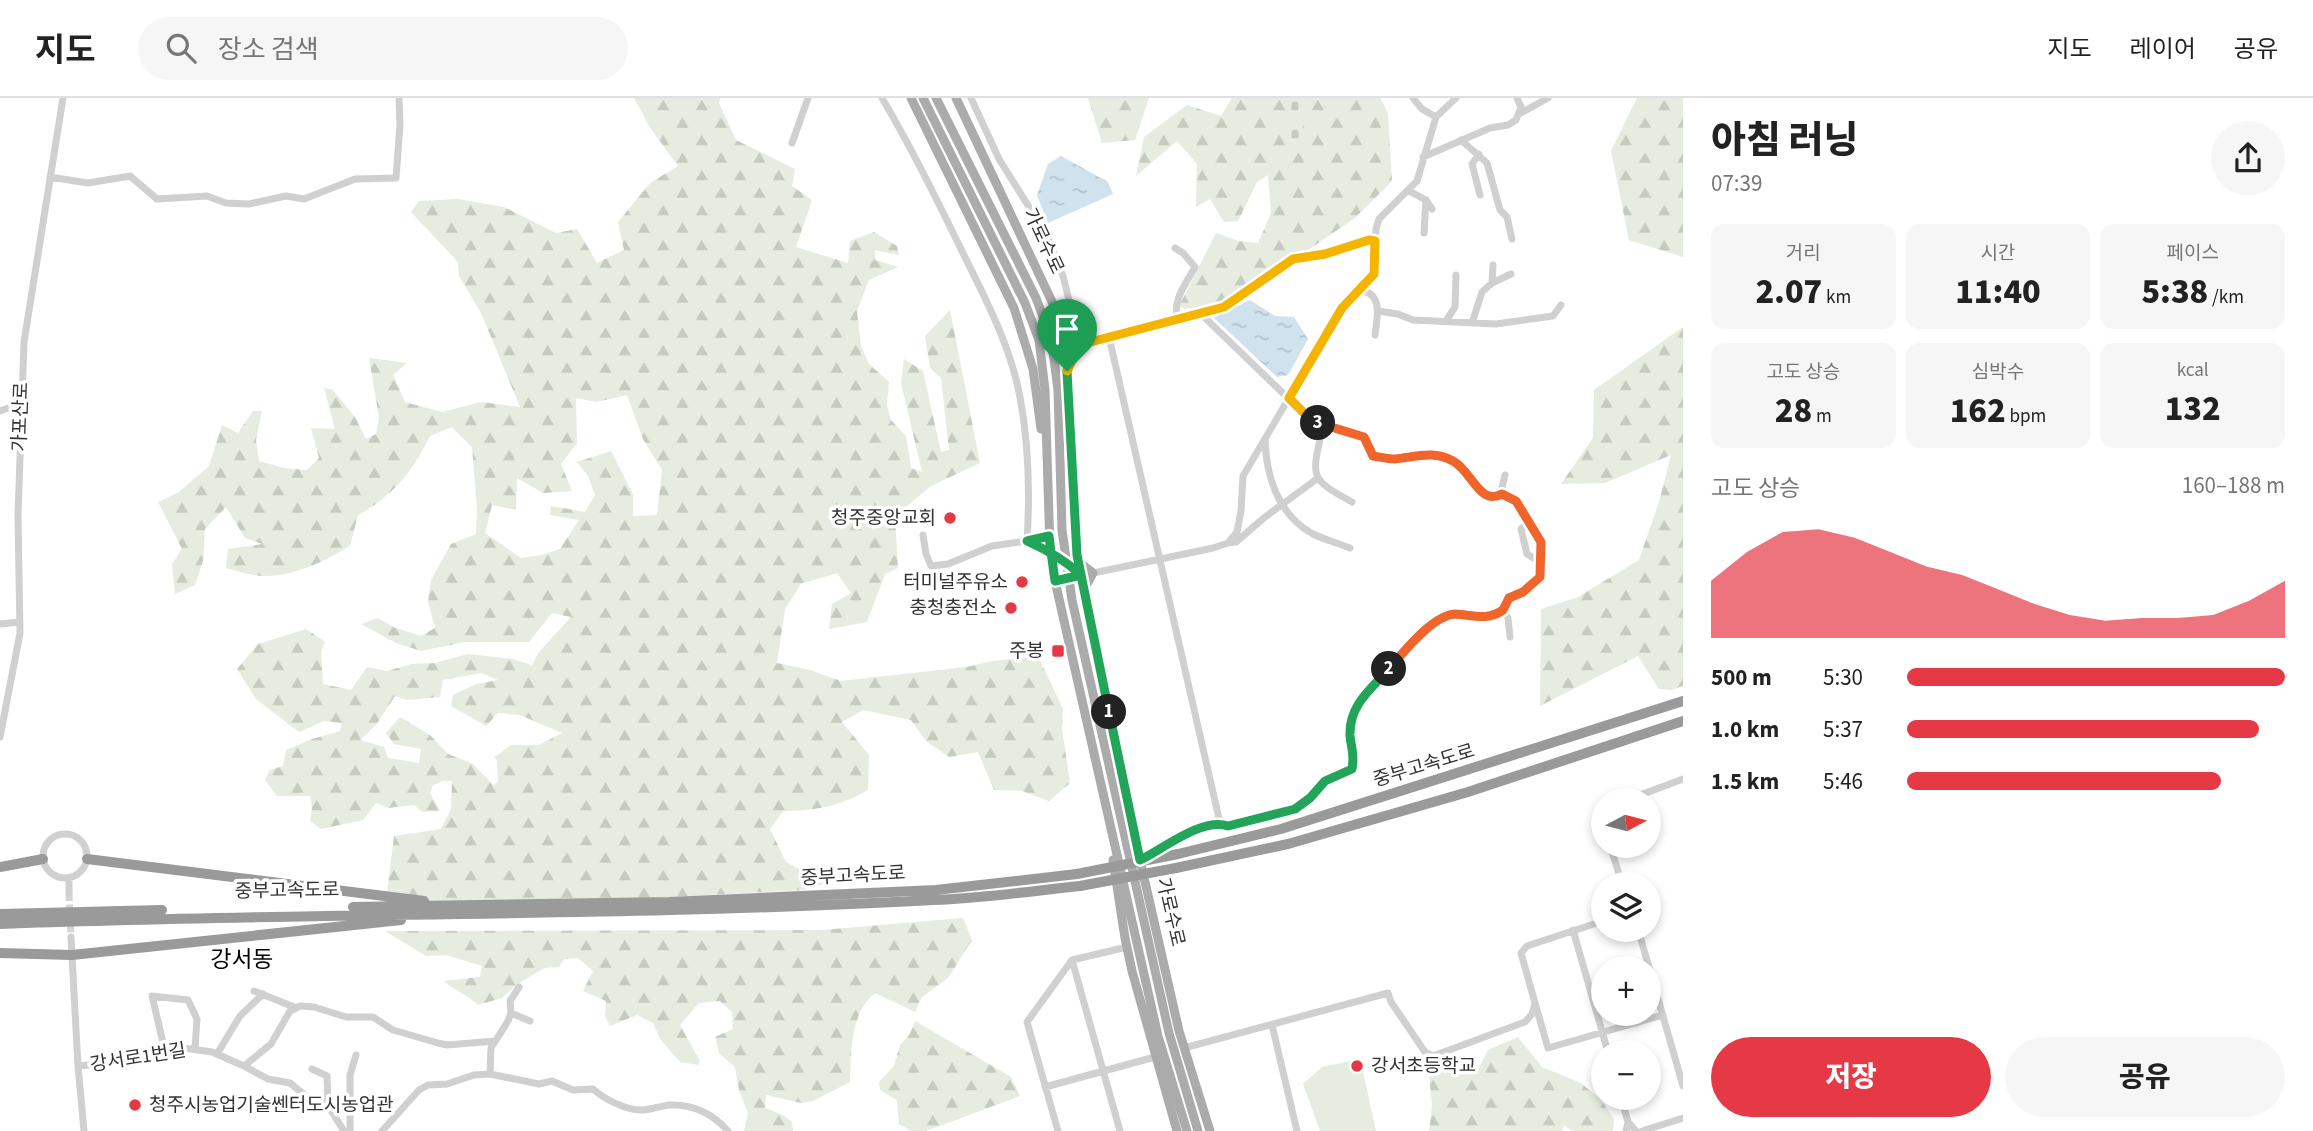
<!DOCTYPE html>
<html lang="ko">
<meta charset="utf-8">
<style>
:root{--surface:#fff;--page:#f6f6f6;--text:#222;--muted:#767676;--line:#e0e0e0;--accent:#e63946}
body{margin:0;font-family:"Source Sans 3","Noto Sans KR",sans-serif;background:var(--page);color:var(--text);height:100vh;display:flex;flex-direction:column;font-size:26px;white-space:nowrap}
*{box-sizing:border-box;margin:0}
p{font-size:23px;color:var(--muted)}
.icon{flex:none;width:38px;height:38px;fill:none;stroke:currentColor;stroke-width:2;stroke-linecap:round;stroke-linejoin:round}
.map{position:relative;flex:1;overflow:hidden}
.sheet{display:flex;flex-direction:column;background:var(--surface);width:630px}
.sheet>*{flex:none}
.needle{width:46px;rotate:83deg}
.fabs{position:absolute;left:1591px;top:690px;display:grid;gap:14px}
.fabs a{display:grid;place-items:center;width:70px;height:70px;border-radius:50%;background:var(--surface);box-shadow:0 4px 10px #0003;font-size:35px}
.pin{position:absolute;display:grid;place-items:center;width:60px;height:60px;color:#fff;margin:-72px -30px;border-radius:50% 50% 50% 0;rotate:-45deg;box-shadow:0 0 7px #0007}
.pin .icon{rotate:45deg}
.km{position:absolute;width:35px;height:35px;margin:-18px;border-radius:50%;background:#222;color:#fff;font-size:19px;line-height:35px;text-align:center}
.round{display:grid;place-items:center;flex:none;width:74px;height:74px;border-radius:37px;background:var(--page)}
.summary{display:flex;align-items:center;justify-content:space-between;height:119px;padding:0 28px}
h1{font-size:38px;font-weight:800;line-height:52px}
.metrics{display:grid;grid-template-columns:repeat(3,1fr);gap:10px;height:119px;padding:7px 28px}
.metrics div{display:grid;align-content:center;border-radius:14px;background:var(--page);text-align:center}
.metrics b{font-size:35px;font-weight:800}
.metrics small{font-size:19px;font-weight:400}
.metrics p{font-size:19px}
.chart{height:196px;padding:14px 28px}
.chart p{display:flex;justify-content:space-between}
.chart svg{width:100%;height:126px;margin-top:7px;fill:var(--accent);opacity:.7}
.button{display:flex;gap:14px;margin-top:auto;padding:14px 28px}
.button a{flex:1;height:80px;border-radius:42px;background:var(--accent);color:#fff;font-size:28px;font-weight:800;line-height:80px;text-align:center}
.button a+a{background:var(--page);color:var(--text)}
ul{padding:0 28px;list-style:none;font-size:23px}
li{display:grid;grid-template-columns:112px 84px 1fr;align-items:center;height:52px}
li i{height:18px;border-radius:9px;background:var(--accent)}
header{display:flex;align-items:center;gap:42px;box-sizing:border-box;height:98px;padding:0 35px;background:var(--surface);border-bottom:2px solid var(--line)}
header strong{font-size:33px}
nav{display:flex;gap:38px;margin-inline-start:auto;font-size:24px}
.search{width:490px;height:63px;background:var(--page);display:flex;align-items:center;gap:18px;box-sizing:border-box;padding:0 24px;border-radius:38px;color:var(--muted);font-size:26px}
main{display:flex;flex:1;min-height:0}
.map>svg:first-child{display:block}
</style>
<header>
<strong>지도</strong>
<div class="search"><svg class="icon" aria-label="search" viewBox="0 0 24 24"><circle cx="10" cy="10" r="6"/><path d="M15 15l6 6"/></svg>장소 검색</div>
<nav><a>지도</a><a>레이어</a><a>공유</a></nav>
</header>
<main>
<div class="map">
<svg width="1683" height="1033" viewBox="0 0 1683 1033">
<defs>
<pattern id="forest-firs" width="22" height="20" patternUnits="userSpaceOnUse" patternTransform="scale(1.75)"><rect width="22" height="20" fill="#e6ecdf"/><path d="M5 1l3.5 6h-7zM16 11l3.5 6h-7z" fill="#c6cbc0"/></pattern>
<pattern id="cemetery-stones" width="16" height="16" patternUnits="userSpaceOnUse" patternTransform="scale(1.75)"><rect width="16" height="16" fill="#e6ecdf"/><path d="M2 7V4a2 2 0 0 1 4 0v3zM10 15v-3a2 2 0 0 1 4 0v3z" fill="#c6cbc0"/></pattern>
<pattern id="water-ripples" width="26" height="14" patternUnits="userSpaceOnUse" patternTransform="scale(1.75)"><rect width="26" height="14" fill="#cfe2ee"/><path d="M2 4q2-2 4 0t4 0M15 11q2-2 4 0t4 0" fill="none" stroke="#b2c2cd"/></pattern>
</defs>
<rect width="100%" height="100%" fill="#fff"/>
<path fill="url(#forest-firs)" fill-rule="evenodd" d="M634 0H720L719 5 736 42 795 71 792 88 812 102 796 149 848 165 850 143 874 134 897 148 899 157 875 152V162L898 169 869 182 857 213 861 248 869 266 889 284 887 307 891 322 906 338 911 370 922 374 901 285 904 261 923 273 941 354 949 352 941 280 930 270 925 238 950 212 980 365 931 388 895 418 898 470 885 476 867 524 829 531 832 506 851 495 837 475 801 486 785 511 777 565 810 572 841 583 966 569 993 563 1038 558 1063 611 1062 630 1070 685 1049 703 1022 693 994 692 978 654 949 659 926 643 911 622 863 612 842 624 869 657 868 692C840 708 815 713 783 713L770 731 786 764 826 785 804 792 634 801 386 804 394 738 441 731 451 711 452 683H443L433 687 430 695 440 713 422 714 414 707 388 710 376 705 363 722 321 731 310 723 312 710 310 698H277L265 682 270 672 283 668 286 652 312 641 340 633 342 625 324 623 299 634 256 601 237 571 258 546 306 531 325 544 321 554 323 586 351 592 367 569 387 573 411 566 435 565 468 556 512 561 532 567 539 554 571 519 552 515 529 544H465L421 553 396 545 361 526 378 520 393 529 421 538 435 530 428 504 431 482 451 446 476 436 477 409 472 349 452 329 430 338C412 374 394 397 358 417L350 448C325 463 293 479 263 478 251 478 238 473 226 470L228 451 262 446 245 440 226 409 205 431 203 463 195 487 175 496 172 466 182 451 158 404 179 394 209 368 222 327 238 335 253 313H262L256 342 259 363 284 370 307 372 319 360 311 330 335 331 324 290 332 291 355 319 366 341 376 336 379 320 369 260 407 265 393 277 405 304 442 314 481 304 520 309 481 215 459 178 458 164 411 114 419 103 458 101 504 109 556 135 577 131 597 165 624 152 618 124 650 85 678 68 651 31ZM627 297 643 341 662 372 657 417 633 418V396L611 353 577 364 588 378 595 397 585 414 551 408 550 417 579 422 560 451 542 457 521 460 485 435 492 407 516 412 517 380 543 395 572 393 561 366 577 345 576 300 596 304ZM481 575 498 582 476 586 453 597 451 608 486 628 498 615 520 617 562 635 539 647H511L495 659 497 663 498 684 493 687 473 666 448 656 430 637 400 619 386 635 394 646 421 651 419 665 388 660 384 649 360 642 376 627 395 598 407 602 440 599 443 582Z
M1088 0H1149L1135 42 1102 45Z
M1232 0H1380L1388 15 1392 83 1355 120 1242 197 1215 206 1185 211 1179 208 1216 135 1239 143 1258 145 1271 115 1268 77 1257 84 1238 123 1224 124 1210 101 1196 109 1197 66 1177 43 1136 78 1144 39 1187 7 1221 18Z
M1637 0H1683V159L1629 142 1611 53Z
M1683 229V588L1671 592 1659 591 1638 558 1540 608 1541 511 1578 499 1639 462 1659 404 1671 357 1605 385 1561 386 1593 340 1594 292Z
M963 820 972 842 948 880 922 899 915 914 875 895C850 915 851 954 850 984L813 1003 801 1005 766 997 765 1010 783 1017 792 1024 793 1033H744L748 1015 739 992 735 969 719 955 715 939 733 931 732 914 720 903 699 905 680 927 700 963 698 967 680 964 660 941 653 925 637 917 610 928 605 918 606 903 583 893 593 873 578 860 564 861 559 869 544 870 516 887 502 900 478 907C467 896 455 893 444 883L480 879 482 868 446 857 426 858 385 833 822 832Z
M915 923 1011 979 1020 998 926 1033H911L899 1026 897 1002 880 992 879 984 894 968 900 947 909 937Z
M1518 939 1542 969 1581 985 1601 1002 1614 1021 1613 1033H1572L1564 1027 1562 1033H1429L1432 1007 1428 968 1479 970 1488 952Z"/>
<path fill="url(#cemetery-stones)" d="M1291 0H1303C1303 20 1305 42 1294 59L1284 61Z"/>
<path fill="#e6ecdf" d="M1355 962 1361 965 1376 1033H1320L1303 986 1322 969Z"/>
<path fill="url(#water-ripples)" d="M1061 58 1108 84 1113 96 1048 125 1037 97 1048 66Z
M1250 202 1275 218 1294 219 1308 241 1288 277 1277 279 1214 220Z"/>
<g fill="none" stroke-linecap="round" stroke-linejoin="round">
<path stroke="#d6d6d6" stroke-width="7" stroke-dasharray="7 3.5" stroke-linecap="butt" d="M69 796 71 839"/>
<path stroke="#d0d0d0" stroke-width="7" d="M882 0C911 49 936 100 961 151 985 200 1010 246 1020 299 1029 347 1030 395 1027 443L1050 438
M971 0 999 61 1046 136 1063 178 1076 231 1065 257
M1413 0 1422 11 1436 19
M1519 16 1548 0
M1461 42 1487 65 1500 112 1507 119 1512 141
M792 45 808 0
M1479 56 1472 66 1480 97
M1423 59 1490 30 1508 27 1516 22 1521 9 1517 0
M50 79 88 85 130 78 157 101 207 98 226 105 249 106 286 98 304 101 355 81 396 80 400 27 399 0
M1409 93 1426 102 1432 111
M1424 135 1426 102
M1175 150 1183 155 1195 169C1185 187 1173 201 1177 222
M1492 185 1511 176
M1359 192C1384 195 1377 219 1375 237
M1378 213 1398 216 1413 222 1496 226 1553 218 1561 207
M1201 216 1322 333C1311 380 1310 381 1352 404
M1446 223 1455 209 1456 177
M1472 225 1482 194 1492 185 1493 167
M1109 239 1220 725
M1068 273 1079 247 1224 209 1293 161 1325 156 1369 142 1375 143
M0 313 22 305
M1313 323 1364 339 1373 357C1380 359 1388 361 1395 360 1413 359 1432 352 1450 361 1474 373 1472 401 1500 398L1505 377
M1265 341C1266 378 1278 417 1313 436 1325 442 1338 445 1350 450
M1528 424 1521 431 1527 456 1540 464
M923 437 926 456 931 468 948 466 992 448 1027 443 1065 463 1081 477
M1228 445 1236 444 1265 419 1318 380
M1055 483 1213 450 1228 445 1237 434 1241 413 1243 378 1342 210 1374 176 1376 131 1379 121 1417 83 1436 19 1456 0
M1503 512 1508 520 1510 539
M0 526 20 524
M0 639 20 535 18 418 24 244 63 0
M1627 702 1683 681
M1603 712 1601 716 1603 723
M43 758a22 22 0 1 1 44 0a22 22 0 1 1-44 0Z
M1610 747 1622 786
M1147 759 1168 748 1179 738 1220 725 1228 728 1295 711 1310 700 1325 683 1352 671 1355 655 1350 639 1355 610 1369 590 1378 584 1417 538 1450 517 1457 516 1467 519 1498 516 1503 512 1509 501 1523 494 1540 479 1541 444 1515 403 1502 396
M69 780V796
M1638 831 1683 988
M1573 832 1608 954
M71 839 78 968 84 1033
M1072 862 1120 1033
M254 893 294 909
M1535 905 1548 950 1663 917
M511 915 530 923
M1272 927 1297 1033
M1184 950 1388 895 1391 904 1425 954 1433 958 1525 924 1532 916 1535 905 1521 855 1527 848 1603 823
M165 953 152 898 188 902 197 921 195 951
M217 956 240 918 263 896
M78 968 120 964 184 950 212 954 244 968 271 946 290 913 300 908 314 909 346 919H373L393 932 438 945 447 947 495 943
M244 968 268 981 290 985 313 1004 327 1006 344 1033
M312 971 327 978 328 1007
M490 976 491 950 508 923 511 915 510 903 519 889
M1045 989 1155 959
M1621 999 1628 1024 1626 1033
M1628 1024 1636 1033
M350 1033V977L356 957
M382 1033 419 992 428 987 447 986 474 977 490 976 539 986 552 983 573 992 593 991C604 1001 627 1013 643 1012 652 1011 661 1008 670 1007 693 1006 713 1016 728 1033
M1058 1033 1027 924 1072 862 1127 849
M1642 1033 1683 1020"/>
<path stroke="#ababab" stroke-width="9" d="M911 0 1014 210 1033 271 1041 331
M923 0 1025 205 1039 242 1045 292 1050 451 1055 483 1158 938 1187 1033
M936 0 1036 200 1049 235 1054 261 1058 292 1062 432 1072 502 1169 935 1198 1033
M956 0 1054 208C1076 288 1072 374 1078 457L1079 464 1093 475 1084 492 1085 500 1140 762 1179 933 1210 1033
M1113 762 1125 840 1132 873 1177 1033"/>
<path stroke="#9a9a9a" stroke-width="10" d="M1178 756 1281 731 1683 603
M87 761 424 803
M0 769 43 761
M1176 770 1288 746 1468 694 1683 623
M353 809 669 804 936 792 1077 776
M0 816 162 812
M0 826C311 814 623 819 934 802 983 800 1032 793 1080 788
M0 855 72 857 401 822"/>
<path stroke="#9a9a9a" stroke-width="10" d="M1077 776 1178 756
M1080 788 1176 770"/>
</g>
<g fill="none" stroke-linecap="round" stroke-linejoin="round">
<g stroke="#fff" stroke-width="14">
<path id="split-1" d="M1067 273 1077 457 1081 477C1065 462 1047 452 1027 443L1049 438 1051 454 1055 483 1081 477 1109 614"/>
</g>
<g stroke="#fff" stroke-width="14">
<path id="split-2" d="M1109 614 1140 762C1163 751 1202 719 1228 728L1295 711 1310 700 1325 683 1352 671C1355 654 1351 652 1350 637 1349 607 1371 591 1389 571"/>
</g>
<g stroke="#fff" stroke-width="14">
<path id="split-3" d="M1318 325 1364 339 1373 358C1380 359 1388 361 1395 361 1415 359 1434 352 1453 363 1472 373 1479 408 1502 396L1516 403 1541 444 1540 479 1523 494 1509 500 1503 512C1488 523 1472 517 1456 516 1433 516 1402 556 1389 571"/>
</g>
<g stroke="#fff" stroke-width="14">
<path id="split-4" d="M1067 273 1079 247 1224 209 1293 161 1325 156 1369 142 1375 143 1374 176 1342 210 1289 300 1312 323 1318 325"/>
</g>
<use href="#split-1" stroke="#22a559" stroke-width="9"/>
<use href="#split-2" stroke="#22a559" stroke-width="9"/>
<use href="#split-3" stroke="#f0652b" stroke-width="9"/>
<use href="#split-4" stroke="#f5b400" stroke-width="9"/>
</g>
<g fill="#e63946" stroke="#fff" stroke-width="2.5">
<circle cx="950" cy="420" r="7"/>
<circle cx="1022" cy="484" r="7"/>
<circle cx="1011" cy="510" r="7"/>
<rect x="1051" y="546" width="14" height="14" rx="3.5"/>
<circle cx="1357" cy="968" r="7"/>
<circle cx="135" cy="1007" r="7"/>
</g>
<g text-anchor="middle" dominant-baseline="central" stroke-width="7" stroke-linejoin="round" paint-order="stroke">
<g font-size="19" fill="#333" stroke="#fff">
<text transform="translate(1043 143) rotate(65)">가로수로</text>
<text transform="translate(21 319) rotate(-88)">가포산로</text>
<text transform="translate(1424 668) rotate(-17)">중부고속도로</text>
<text transform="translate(853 778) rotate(-3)">중부고속도로</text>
<text transform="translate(287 793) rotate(-1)">중부고속도로</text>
<text transform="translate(1170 814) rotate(77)">가로수로</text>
<text transform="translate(138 960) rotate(-9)">강서로1번길</text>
</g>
<g font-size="19" fill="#333" stroke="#fff" text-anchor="end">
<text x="936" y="420">청주중앙교회</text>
<text x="1008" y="484">터미널주유소</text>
<text x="997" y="510">충청충전소</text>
<text x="1044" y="553">주봉</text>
<text x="1371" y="968" text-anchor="start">강서초등학교</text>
<text x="149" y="1007" text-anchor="start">청주시농업기술쎈터도시농업관</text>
</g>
<g font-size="23" fill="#000" stroke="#fff">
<text x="242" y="861">강서동</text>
</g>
</g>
</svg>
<div class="fabs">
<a><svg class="needle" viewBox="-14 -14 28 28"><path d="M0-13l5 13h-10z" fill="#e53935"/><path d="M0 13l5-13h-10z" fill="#767676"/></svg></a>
<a><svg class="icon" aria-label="layers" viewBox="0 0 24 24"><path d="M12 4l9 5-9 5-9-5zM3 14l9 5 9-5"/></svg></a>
<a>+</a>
<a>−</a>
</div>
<div class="pin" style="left:1067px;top:273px;background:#1e9e55"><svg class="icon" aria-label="arrive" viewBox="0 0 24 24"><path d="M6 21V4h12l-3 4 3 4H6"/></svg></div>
<b class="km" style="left:1109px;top:614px">1</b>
<b class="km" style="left:1389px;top:571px">2</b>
<b class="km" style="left:1318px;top:325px">3</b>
</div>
<section class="sheet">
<div class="summary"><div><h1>아침 러닝</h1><p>07:39</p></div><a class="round"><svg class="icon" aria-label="share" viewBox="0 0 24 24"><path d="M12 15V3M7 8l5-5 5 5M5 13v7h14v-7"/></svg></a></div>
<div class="metrics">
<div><p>거리</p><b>2.07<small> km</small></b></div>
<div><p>시간</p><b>11:40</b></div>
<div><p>페이스</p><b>5:38<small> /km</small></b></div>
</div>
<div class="metrics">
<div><p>고도 상승</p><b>28<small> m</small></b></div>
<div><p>심박수</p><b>162<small> bpm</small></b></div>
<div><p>kcal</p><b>132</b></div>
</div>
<div class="chart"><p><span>고도 상승</span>160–188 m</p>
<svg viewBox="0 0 160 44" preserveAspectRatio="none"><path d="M0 44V24L10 14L20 7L30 6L40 9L50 14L60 19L70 22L80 27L90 32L100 36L110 38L120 37L130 37L140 36L150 31L160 24V44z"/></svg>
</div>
<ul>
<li><b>500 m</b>5:30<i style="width:100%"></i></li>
<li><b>1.0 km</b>5:37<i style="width:93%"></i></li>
<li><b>1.5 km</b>5:46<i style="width:83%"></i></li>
</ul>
<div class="button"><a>저장</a><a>공유</a></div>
</section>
</main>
